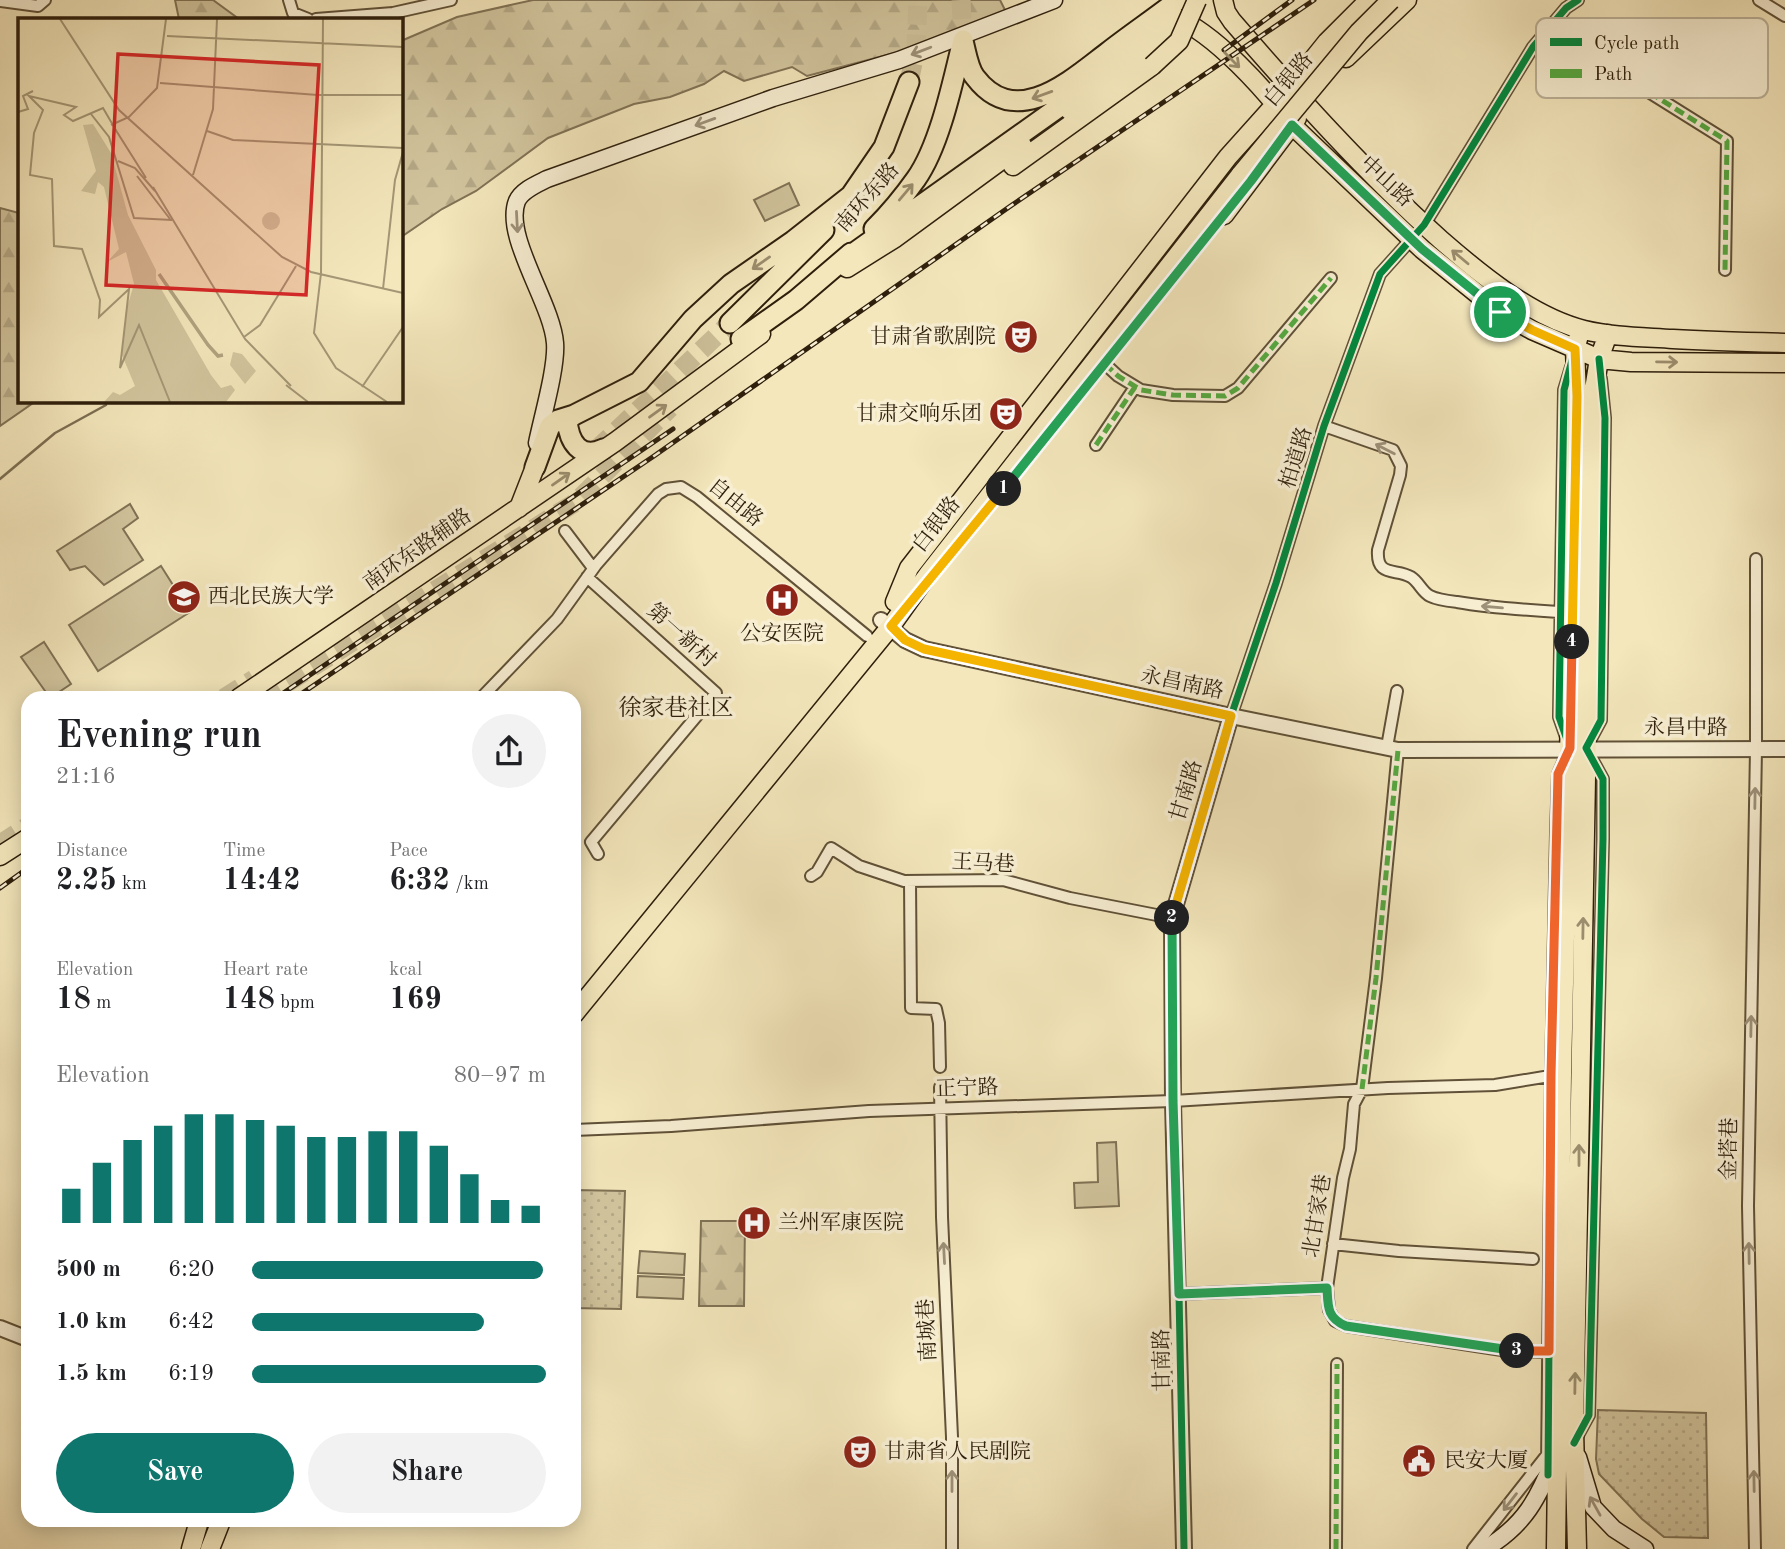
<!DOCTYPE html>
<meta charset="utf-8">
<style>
:root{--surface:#fff;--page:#f2f2f2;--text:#202124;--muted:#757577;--accent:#0f766e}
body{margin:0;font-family:"Old Standard TT","Noto Serif SC",serif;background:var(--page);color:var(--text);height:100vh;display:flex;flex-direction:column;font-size:26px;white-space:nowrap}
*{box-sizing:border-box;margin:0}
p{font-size:23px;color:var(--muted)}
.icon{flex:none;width:38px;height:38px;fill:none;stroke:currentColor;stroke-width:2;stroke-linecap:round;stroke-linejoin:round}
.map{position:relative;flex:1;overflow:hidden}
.details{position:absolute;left:21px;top:691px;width:560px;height:836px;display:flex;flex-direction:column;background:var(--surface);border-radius:21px;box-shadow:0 4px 18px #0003}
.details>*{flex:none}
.pin{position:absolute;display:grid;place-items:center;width:60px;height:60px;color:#fff;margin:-30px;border:4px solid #fff;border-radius:50%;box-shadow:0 2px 7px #0007}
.km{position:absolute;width:35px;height:35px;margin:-18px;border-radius:50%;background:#222;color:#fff;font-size:19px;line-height:35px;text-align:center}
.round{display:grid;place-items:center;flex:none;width:74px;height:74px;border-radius:37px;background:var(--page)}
.overview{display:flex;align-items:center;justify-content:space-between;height:119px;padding:0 35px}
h1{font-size:38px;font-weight:700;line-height:52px}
.figures{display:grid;grid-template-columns:repeat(3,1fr);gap:10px;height:119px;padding:7px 35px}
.figures div{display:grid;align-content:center}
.figures b{font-size:30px;font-weight:700}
.figures small{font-size:19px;font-weight:400}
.figures p{font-size:19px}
.chart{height:196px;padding:14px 35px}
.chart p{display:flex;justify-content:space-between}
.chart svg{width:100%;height:126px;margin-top:7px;stroke:var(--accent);stroke-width:6}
.primary-button{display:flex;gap:14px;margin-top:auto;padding:14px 35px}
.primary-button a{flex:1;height:80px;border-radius:42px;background:var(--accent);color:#fff;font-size:28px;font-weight:700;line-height:80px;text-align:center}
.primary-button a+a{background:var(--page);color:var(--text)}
ul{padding:0 35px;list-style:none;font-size:23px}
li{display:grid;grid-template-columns:112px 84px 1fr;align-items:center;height:52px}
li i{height:18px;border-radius:9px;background:var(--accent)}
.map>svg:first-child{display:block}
</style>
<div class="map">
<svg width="1785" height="1549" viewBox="0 0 1785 1549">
<defs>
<pattern id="forest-firs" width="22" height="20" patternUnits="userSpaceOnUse" patternTransform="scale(1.75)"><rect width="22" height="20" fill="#d2c59e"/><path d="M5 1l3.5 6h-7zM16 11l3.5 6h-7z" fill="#b5a987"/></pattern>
<pattern id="park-dots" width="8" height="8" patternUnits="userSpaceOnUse" patternTransform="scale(1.75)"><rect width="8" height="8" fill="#d2c59e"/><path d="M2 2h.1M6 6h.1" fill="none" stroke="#b5a987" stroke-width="1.8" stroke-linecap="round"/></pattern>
</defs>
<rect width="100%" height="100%" fill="#f4e7bc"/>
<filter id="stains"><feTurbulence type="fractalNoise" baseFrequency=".00286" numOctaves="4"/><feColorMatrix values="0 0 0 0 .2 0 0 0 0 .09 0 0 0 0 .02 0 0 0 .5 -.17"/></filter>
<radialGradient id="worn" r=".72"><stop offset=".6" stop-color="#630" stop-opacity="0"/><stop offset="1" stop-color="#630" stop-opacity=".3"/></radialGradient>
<path fill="#d2c59e" stroke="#807255" stroke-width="2" d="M789 183 799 205 765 221 754 200Z
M130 504 138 518 123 529 143 560 104 585 85 566 70 570 57 551Z
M161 566 190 612 98 671 69 625Z
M44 642 71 684 50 698 21 657Z
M1116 1142 1119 1206 1075 1208 1074 1183 1098 1182 1097 1143Z
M640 1251 685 1254 684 1275 638 1273Z
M638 1276 684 1278 683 1299 637 1297Z"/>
<path fill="url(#forest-firs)" stroke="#807255" stroke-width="2" d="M175 0H213L239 19H179Z
M533 0H1000L1006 12 906 50 807 76 792 67 744 81 724 71 704 84 670 97 634 104 548 138 476 191 442 209 401 237V41L457 17Z
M0 208 19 213V401H36L0 426Z
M701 1221H745L744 1306H699Z"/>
<path fill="url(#park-dots)" stroke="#807255" stroke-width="2" d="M574 1190 625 1191 621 1309 574 1308Z
M1598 1410 1706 1413 1708 1538 1664 1537 1642 1519 1599 1474 1596 1459Z"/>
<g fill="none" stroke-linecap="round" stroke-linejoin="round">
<path stroke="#7d6e52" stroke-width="2.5" d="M0 479 55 433 106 405"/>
<path stroke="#ccbf99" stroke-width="10" stroke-dasharray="10 5" stroke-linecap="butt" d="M940 1087V1067"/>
<path stroke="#ccbf99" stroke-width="19" stroke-dasharray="19 10" stroke-linecap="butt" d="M961 0 963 40
M909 82 916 49 918 0
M596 450 730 323
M224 698 254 679
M263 698 576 502 670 408
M0 844 28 826"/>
<g stroke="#605138" stroke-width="14">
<path id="minor" d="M289 0 293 13 308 19
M1759 0 1785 16
M0 1 38 6 45 0
M316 19 393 13 451 0
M1548 29 1727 141 1725 270
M1105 364 1118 376 1141 390 1173 395 1225 396 1238 388 1331 278
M1324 426 1393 450 1401 466 1400 475 1378 550C1376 578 1396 568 1411 577 1419 582 1422 592 1430 596 1438 600 1448 601 1457 602 1491 608 1526 610 1560 612
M1096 445 1135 387
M565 531 593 568
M587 577 716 693 591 842 598 854
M481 698 557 619 596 565 658 494 666 489 681 487 697 497 867 636
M1231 716 1276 583 1324 426 1380 274 1424 225 1533 47 1566 8 1578 0
M1566 737 1559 717 1564 390 1571 367
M1387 747 1397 691
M1398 750 1376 978 1362 1089 1354 1104 1350 1149 1343 1178 1327 1288 1329 1310 1335 1321 1346 1326 1508 1351 1555 1352
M811 876 817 872 831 848 859 866 904 881 1003 880 1070 898 1172 918
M910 881 911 1008 936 1009 939 1023 940 1067
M940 1087 942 1217 952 1437V1549
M574 1130 671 1126 869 1111 1173 1101 1388 1088 1495 1085 1556 1075
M1333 1244 1399 1251 1533 1259
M1179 1294 1327 1288
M1577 1437 1589 1415 1603 839V779L1586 748 1601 720 1605 418 1601 379
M1547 1469 1551 1076 1556 834 1558 774 1565 758
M1336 1549 1337 1364
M1473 1549 1546 1456
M1755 1549 1748 1206 1756 749V559"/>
</g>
<g stroke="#605138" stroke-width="18">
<path id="tertiary" d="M881 620 905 640 924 649 1231 716 1398 750 1785 749
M0 1328 28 1339
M1184 1549 1173 1101 1172 918 1231 716"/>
</g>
<g stroke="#2e1f0c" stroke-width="19">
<path id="secondary" d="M537 443C542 418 557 367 555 343 552 303 503 236 517 201 522 190 537 184 547 179L773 98 899 60 1054 0
M1578 1457 1593 1507 1614 1529 1645 1549
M1485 1549C1527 1523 1537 1499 1556 1455"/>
</g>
<g stroke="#2e1f0c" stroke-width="21">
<path id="primary" d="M1223 0 1226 12 1232 21C1298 97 1365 172 1441 240 1480 274 1532 317 1584 330 1613 337 1643 337 1673 339 1711 341 1748 342 1785 343
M1174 17C1215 33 1265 90 1292 125L1422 249 1500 312 1532 330 1599 359 1631 362 1785 363
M1346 58 1407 0
M1069 110 1174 33 1184 21
M1013 166 1152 66
M1224 215 1297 118
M847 268 895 238 1022 145
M519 508 535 467
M895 602 909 568 1228 157 1290 88 1327 42 1369 0
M239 698 615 442 761 334
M0 856 28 838
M574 1014 891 626 929 573 1241 174
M191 1549 199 1521
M210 1549 221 1521
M1556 1549 1562 1074 1577 395 1575 349 1581 329
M1577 1549 1574 1430 1593 396 1599 359 1608 334"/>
</g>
<g stroke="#2e1f0c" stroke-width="23">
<path id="trunk" d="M963 41C966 52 968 68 975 77 1016 131 1071 80 1108 52 1131 34 1155 18 1178 0
M847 201 884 147 909 82
M874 229C889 214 904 196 916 179 940 145 953 81 963 40
M844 260 1059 107 1148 36 1167 25 1184 21
M730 323 824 230
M741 339 796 300 851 253
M574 415 567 420C569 442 580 460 603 449
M535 467 550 426 558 420 574 415 639 382 693 319 731 284 793 241 854 193"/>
</g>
<use href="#minor" stroke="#f8efd3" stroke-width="10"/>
<use href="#tertiary" stroke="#f8efd3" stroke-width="14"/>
<use href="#secondary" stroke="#f8efd3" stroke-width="16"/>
<use href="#primary" stroke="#f4e7bc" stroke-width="18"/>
<use href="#trunk" stroke="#f4e7bc" stroke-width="19"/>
<g stroke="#2e1f0c" stroke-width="5">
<path id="rail" d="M1224 50 1292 0
M276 698 673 429
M295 698 654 456 1012 205 1314 0
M0 888 28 868"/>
</g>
<use href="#rail" stroke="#f8efd3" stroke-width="2.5" stroke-dasharray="8" stroke-linecap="butt"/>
<g stroke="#2e1f0c" stroke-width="21" stroke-linecap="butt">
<path id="primary-bridge" d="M1152 66 1179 41 1197 0
M1241 174 1359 32 1391 0"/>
</g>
<use href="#primary-bridge" stroke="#f4e7bc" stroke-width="18"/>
<path stroke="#54aa41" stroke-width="5" stroke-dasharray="10 5" stroke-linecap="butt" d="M1548 29 1727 141 1725 270
M1105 364 1118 376 1141 390 1173 395 1225 396 1238 388 1331 278
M1096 445 1135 387
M1362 1089 1376 978 1398 750
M1336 1549 1337 1364"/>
<g stroke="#f8efd3" stroke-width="11">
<path id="cycleway" d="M1574 1443 1589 1415 1603 839V779L1586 748 1601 720 1605 418 1599 359
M1548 1475 1551 1076 1558 774 1570 748 1559 717 1564 390 1575 349
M1184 1549 1172 937V918L1177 899 1231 716 1276 583 1324 426 1380 274 1424 225 1533 47 1566 8 1578 0"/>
</g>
<use href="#cycleway" stroke="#00873e" stroke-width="7"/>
</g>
<defs><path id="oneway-shaft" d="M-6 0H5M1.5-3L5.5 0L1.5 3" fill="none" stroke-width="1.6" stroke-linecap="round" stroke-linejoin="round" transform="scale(1.75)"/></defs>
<g stroke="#9d9179">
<use href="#oneway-shaft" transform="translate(921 51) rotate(159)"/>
<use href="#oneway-shaft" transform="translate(705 122) rotate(160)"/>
<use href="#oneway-shaft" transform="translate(517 222) rotate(87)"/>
<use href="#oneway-shaft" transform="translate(1385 449) rotate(-153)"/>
<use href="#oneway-shaft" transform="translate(1492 607) rotate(-175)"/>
<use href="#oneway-shaft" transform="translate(1755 798) rotate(-89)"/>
<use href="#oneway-shaft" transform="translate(1751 1026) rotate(-89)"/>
<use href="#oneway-shaft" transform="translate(944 1253) rotate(-93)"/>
<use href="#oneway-shaft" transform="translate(1749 1253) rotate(-91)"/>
<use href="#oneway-shaft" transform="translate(952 1481) rotate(-90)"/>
<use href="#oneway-shaft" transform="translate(1754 1481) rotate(-91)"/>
<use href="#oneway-shaft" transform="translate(1510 1502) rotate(128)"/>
<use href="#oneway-shaft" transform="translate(1595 1506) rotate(-119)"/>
</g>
<g stroke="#9b8d6d">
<use href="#oneway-shaft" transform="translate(1232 60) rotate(45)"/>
<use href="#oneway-shaft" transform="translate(1042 95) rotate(160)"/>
<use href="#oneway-shaft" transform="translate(906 192) rotate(-50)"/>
<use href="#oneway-shaft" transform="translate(1460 257) rotate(-140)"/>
<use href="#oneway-shaft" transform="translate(761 263) rotate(145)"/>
<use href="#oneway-shaft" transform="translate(1667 362) rotate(1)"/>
<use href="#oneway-shaft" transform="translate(658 411) rotate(-36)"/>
<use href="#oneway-shaft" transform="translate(561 479) rotate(-35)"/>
<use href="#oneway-shaft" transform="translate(1583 928) rotate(-89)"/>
<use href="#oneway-shaft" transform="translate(1579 1155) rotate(-90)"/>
<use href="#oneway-shaft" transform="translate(1575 1383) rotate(-89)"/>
</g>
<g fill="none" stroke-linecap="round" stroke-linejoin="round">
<g stroke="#fff" stroke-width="14">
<path id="split-1" d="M1004 489 1251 181 1292 125 1422 249 1500 312"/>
</g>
<g stroke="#fff" stroke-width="14">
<path id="split-2" d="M1004 489 891 626 905 640 924 649 1231 716 1172 918"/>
</g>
<g stroke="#fff" stroke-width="14">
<path id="split-3" d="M1172 918 1173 1101 1179 1294 1327 1288C1328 1307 1327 1318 1346 1326L1517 1351"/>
</g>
<g stroke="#fff" stroke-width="14">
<path id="split-4" d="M1517 1351H1549L1551 1076 1558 774 1570 748 1572 642"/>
</g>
<g stroke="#fff" stroke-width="14">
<path id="split-5" d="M1500 312 1532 330 1575 349 1577 396 1572 642"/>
</g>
<use href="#split-1" stroke="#22a559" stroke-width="9"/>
<use href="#split-2" stroke="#f5b400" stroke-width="9"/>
<use href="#split-3" stroke="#22a559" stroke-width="9"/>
<use href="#split-4" stroke="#f0652b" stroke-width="9"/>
<use href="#split-5" stroke="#f5b400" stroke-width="9"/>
</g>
<defs>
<g id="theatre-disc" transform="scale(1.75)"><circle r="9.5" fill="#8f2418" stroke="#f8efd3"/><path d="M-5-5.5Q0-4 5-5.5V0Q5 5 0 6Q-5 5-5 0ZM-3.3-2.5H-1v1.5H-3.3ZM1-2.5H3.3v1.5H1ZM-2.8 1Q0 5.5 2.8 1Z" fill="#fff"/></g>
<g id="university-disc" transform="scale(1.75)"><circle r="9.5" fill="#8f2418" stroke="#f8efd3"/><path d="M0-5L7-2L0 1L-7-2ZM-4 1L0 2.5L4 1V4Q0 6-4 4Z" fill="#fff"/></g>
<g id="hospital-disc" transform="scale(1.75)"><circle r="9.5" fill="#8f2418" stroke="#f8efd3"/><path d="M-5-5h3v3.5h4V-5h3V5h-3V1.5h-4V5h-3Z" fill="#fff"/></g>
<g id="civic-disc" transform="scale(1.75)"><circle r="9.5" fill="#8f2418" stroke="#f8efd3"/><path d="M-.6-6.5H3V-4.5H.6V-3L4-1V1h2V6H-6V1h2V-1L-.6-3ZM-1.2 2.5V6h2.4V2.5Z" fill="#fff"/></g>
</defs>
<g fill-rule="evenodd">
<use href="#theatre-disc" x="1021" y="337"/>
<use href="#theatre-disc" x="1006" y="414"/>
<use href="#university-disc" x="184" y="597"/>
<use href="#hospital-disc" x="782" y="600"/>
<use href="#hospital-disc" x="754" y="1223"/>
<use href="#theatre-disc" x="860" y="1452"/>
<use href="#civic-disc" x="1419" y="1461"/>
</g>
<g text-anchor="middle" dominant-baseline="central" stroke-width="7" stroke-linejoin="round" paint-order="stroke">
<g font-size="21" fill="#2e1f0c" stroke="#f8efd3">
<text transform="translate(1289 80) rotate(-50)">白银路</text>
<text transform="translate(1386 182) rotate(43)">中山路</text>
<text transform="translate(868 198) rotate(-49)">南环东路</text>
<text transform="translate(1297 458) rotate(-73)">柏道路</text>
<text transform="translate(735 503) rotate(39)">自由路</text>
<text transform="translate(937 525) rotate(-52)">白银路</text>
<text transform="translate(418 550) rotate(-35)">南环东路辅路</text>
<text transform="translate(681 636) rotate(42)">第一新村</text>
<text transform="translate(1182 684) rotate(12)">永昌南路</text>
<text x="1686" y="728">永昌中路</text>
<text transform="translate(1187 791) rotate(-73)">甘南路</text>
<text transform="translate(983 864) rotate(3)">王马巷</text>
<text transform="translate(967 1089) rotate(-2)">正宁路</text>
<text transform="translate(1730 1149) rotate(-89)">金塔巷</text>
<text transform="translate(1318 1216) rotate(-81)">北甘家巷</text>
<text transform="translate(928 1330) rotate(-93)">南城巷</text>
<text transform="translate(1163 1360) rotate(-91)">甘南路</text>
</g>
<g font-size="21" fill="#2e1f0c" stroke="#f8efd3" text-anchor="start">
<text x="996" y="337" text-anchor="end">甘肃省歌剧院</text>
<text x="982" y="414" text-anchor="end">甘肃交响乐团</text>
<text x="208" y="597">西北民族大学</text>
<text x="782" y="634" text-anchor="middle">公安医院</text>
<text x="778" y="1223">兰州军康医院</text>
<text x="884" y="1452">甘肃省人民剧院</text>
<text x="1444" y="1461">民安大厦</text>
</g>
<g font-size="23" fill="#2e1f0c" stroke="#f8efd3">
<text x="676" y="708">徐家巷社区</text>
</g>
</g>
<g transform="translate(18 18)">
<rect width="385" height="385" fill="#f4e7bc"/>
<path d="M215 334 224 336 238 353 227 366 212 347Z" fill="#d2c59e"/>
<path d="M75 106 93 135 110 197 138 252V262L193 357 203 370 213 367 217 372 208 384H86L95 374 102 377 117 368 104 337 108 293 116 266 108 234 89 244 101 231 86 169 80 164 77 176 63 173 78 153 65 107Z" fill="#d2c59e"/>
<path d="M244 203a9 9 0 1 1 18 0a9 9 0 1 1-18 0Z" fill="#d2c59e"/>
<path fill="none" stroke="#b1a380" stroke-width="3.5" d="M141 256 190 327 200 338 205 337"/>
<path fill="none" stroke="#a59776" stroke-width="2" d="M42 1 101 92 264 239 293 254 385 275M305 1 303 255 296 315 318 350 369 384M149 18 385 29M142 65 300 77H385M0 94 10 91 5 78 15 73M73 96 91 119 116 200 154 202M93 107 111 99 139 70 148 1M189 113 215 122 385 130M99 114 85 90 55 103 46 97 58 89 11 78 25 92 16 115 12 157 34 161 36 228 64 231 82 282 81 299 111 271 102 350 121 307 152 384M99 114 128 160M100 143 117 150 137 173M175 157 195 91 199 1M119 158 152 201M135 169 227 321 273 368M365 271 377 162 385 134M226 319 242 307 278 248M268 367 290 384M344 369 385 309"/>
<path fill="#d62828" fill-opacity="0.15" stroke="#d62828" stroke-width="3.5" d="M100 36 301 47 288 277 88 267Z"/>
<rect width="385" height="385" fill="none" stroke="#2e1f0c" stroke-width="3.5"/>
</g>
<rect x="1536" y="18" width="232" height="80" rx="10" fill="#f8efd3" stroke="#bbb197" stroke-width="2"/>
<rect x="1550" y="38" width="32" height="8" fill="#00873e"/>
<rect x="1550" y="69" width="32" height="9" fill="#54aa41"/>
<g font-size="19" fill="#2e1f0c">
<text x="1594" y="49">Cycle path</text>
<text x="1594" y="80">Path</text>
</g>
<rect width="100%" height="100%" filter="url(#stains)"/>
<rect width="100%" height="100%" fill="url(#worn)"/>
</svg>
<div class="pin" style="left:1500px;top:312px;background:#1e9e55"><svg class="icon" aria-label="arrive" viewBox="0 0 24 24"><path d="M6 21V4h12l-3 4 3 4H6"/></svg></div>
<b class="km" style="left:1004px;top:489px">1</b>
<b class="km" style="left:1172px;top:918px">2</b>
<b class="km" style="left:1517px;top:1351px">3</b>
<b class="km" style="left:1572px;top:642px">4</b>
<section class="details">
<div class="overview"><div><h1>Evening run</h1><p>21:16</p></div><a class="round"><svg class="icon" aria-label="share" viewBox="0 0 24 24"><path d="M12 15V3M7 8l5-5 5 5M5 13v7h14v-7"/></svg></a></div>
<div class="figures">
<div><p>Distance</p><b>2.25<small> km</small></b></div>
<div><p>Time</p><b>14:42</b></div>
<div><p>Pace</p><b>6:32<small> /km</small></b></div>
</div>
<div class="figures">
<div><p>Elevation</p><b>18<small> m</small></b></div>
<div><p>Heart rate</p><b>148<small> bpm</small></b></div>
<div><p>kcal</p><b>169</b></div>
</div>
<div class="chart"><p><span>Elevation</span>80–97 m</p>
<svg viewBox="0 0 160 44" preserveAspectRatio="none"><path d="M5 44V32M15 44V23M25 44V15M35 44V10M45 44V6M55 44V6M65 44V8M75 44V10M85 44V14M95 44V14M105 44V12M115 44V12M125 44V17M135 44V27M145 44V36M155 44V38"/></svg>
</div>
<ul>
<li><b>500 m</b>6:20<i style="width:99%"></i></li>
<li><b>1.0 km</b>6:42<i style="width:79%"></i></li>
<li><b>1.5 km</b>6:19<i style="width:100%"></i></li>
</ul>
<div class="primary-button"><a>Save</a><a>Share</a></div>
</section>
</div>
